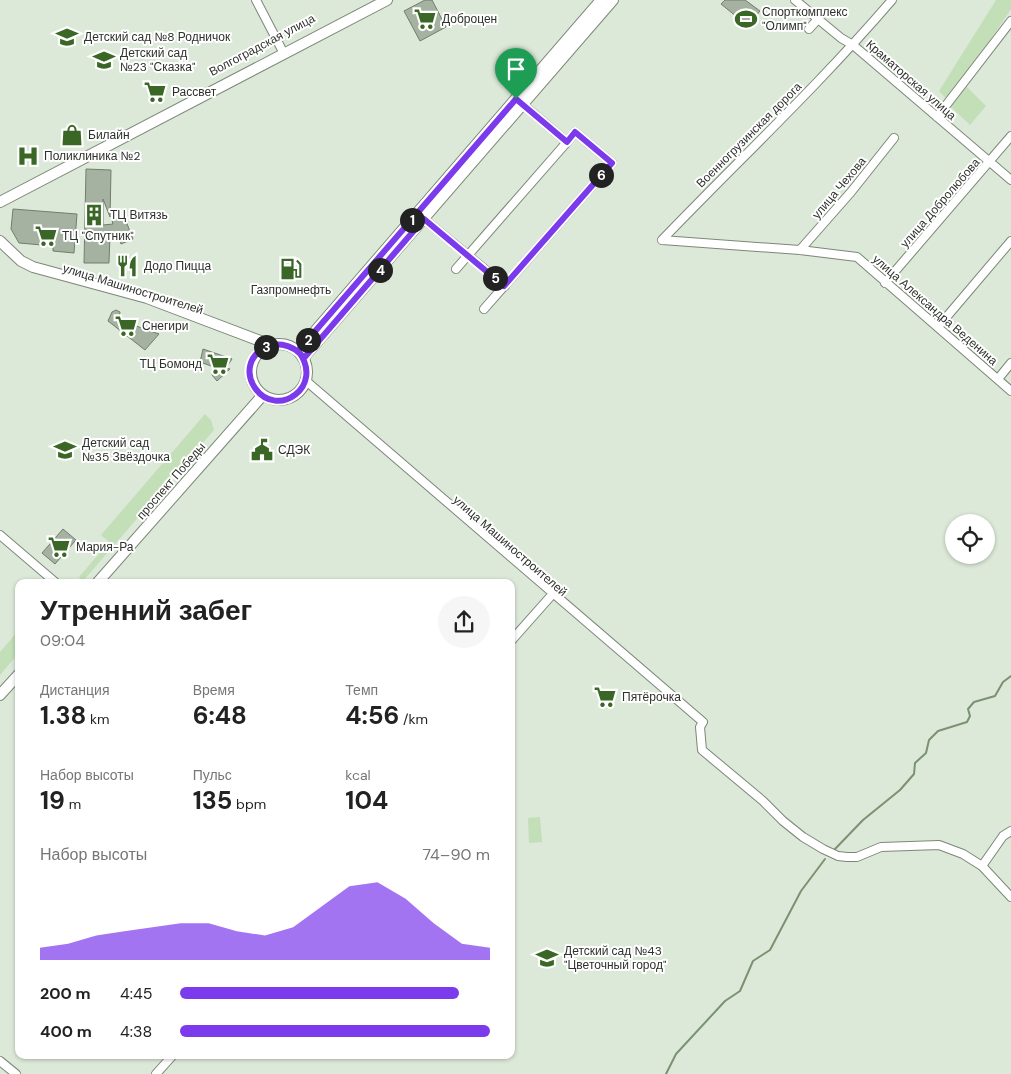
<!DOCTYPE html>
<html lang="ru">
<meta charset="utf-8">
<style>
:root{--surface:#fff;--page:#f6f6f6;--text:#222;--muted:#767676;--accent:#7c3aed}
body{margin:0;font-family:"DM Sans",sans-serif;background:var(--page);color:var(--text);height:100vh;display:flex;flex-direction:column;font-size:19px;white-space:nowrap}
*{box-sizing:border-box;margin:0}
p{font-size:16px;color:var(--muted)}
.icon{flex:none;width:28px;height:28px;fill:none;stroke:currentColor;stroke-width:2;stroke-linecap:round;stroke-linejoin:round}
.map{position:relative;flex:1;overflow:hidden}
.side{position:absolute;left:15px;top:579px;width:500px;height:480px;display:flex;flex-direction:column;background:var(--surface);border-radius:10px;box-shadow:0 1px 4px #0004}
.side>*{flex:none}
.buttons{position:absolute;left:945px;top:514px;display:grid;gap:10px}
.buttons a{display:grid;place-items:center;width:50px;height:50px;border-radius:50%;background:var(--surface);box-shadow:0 1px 4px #0004;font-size:25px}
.pin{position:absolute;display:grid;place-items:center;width:42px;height:42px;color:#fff;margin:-51px -21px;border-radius:50% 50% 50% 0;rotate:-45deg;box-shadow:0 0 5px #0007}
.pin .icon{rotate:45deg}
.km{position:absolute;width:25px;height:25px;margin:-12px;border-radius:50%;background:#222;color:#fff;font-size:14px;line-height:25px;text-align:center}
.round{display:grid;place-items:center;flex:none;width:52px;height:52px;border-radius:26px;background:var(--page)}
.summary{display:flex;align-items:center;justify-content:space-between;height:85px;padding:0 25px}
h1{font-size:28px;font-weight:700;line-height:38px}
.figures{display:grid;grid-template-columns:repeat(3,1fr);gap:8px;height:85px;padding:5px 25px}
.figures div{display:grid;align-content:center}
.figures b{font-size:25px;font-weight:700}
.figures small{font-size:14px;font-weight:400}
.figures p{font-size:14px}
.chart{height:140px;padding:10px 25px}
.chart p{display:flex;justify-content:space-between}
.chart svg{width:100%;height:90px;margin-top:5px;fill:var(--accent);opacity:.7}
ul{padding:0 25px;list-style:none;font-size:16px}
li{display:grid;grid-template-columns:80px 60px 1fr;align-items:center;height:38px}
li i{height:12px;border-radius:6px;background:var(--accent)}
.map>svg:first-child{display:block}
</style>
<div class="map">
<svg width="1011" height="1074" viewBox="0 0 1011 1074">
<rect width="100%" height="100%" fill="#dce9d8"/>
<path fill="#c3dfb8" d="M996 0H1011V9L949 102 939 91Z
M966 86 986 106 970 125 950 106Z
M205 414 211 420 214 430 83 581 79 577 109 542 101 535Z
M19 630V653L0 675V652Z
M540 817 542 842 529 843 528 818Z"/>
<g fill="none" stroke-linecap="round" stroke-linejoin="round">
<path stroke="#7b9272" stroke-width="2" d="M835 849 863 820 900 790 914 774 915 763 926 753 929 740 938 731 967 722 970 716 968 709 974 702 995 696 1003 682 1011 676
M666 1074 676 1054 725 1001 740 991 753 961 770 950 801 891 825 859"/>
</g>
<path fill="#a5b1a1" stroke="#727d6d" d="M425 0H432L446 27 420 41 404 11Z
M725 0H745L760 11 748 26 721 4Z
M86 169 111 170 110 217 103 199V225L113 224 112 221 124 216 133 239 121 244 117 234H110L109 263H84Z
M13 209 77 214 74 253 53 251V246L19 243 11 229Z
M116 310 120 312 119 320 159 334 145 350 108 321 112 312Z
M203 349 232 359 226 368 230 369 217 381 212 375 214 367 200 362Z
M63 529 76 540 55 564 42 553Z"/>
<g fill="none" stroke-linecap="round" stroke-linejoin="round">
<g stroke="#7c8778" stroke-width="10">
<path id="minor" d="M256 0 282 50
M795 0 841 38 853 45 1011 180
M809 29 818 19
M937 117 1011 21
M424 219 505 286
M662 240 800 250 857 257 1011 391
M662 240C739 160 820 84 892 0
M800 250 851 192 894 138
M456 269 567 142
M885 283 1011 136
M484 309 612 163 575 132 567 142 520 102
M938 327 1011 241
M998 379 1011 363
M305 380 703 722 700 727 702 750 763 801 783 821 803 837 823 849 838 856 847 857H857L881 847 939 845 963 854 982 866 1011 897
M0 535 55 582
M511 641 550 597
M982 866 1003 836 1011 831
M0 1061 16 1074
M156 1074 173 1055"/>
</g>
<g stroke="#7c8778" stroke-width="12">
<path id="major" d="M0 202 387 0
M0 241 21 261 33 267 147 298 271 345
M251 372a28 28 0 1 1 56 0a28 28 0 1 1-56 0Z
M298 351 601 0
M303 358 613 0
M98 582 262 396
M0 695 19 674"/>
</g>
<use href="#minor" stroke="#fff" stroke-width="8"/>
<use href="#major" stroke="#fff" stroke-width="10"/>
</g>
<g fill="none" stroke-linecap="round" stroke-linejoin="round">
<g stroke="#fff" stroke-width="10">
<path id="route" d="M516 99 298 351C326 386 277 420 255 388 234 357 278 326 304 358L424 219 504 286 612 163 575 132 567 142 516 99"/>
</g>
<use href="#route" stroke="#7c3aed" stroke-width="6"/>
</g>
<defs>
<g id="supermarket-bare" transform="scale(1.725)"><path d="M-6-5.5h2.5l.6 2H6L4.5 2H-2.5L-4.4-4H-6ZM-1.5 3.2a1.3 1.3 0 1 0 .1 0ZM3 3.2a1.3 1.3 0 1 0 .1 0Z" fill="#3a6725" stroke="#fff" stroke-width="2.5" paint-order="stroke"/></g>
<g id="stadium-bare" transform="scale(1.725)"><path d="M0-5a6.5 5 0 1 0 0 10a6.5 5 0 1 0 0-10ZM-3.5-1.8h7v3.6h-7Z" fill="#3a6725" stroke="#fff" stroke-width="2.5" paint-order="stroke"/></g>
<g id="school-bare" transform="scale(1.725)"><path d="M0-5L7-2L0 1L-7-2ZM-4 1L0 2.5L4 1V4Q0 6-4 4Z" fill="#3a6725" stroke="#fff" stroke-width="2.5" paint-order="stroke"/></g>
<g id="shop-bare" transform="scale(1.725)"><path d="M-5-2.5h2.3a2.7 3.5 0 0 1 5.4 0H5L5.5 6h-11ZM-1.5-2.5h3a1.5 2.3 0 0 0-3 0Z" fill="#3a6725" stroke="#fff" stroke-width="2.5" paint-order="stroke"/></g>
<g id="hospital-bare" transform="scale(1.725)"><path d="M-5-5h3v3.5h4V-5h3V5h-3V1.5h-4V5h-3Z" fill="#3a6725" stroke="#fff" stroke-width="2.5" paint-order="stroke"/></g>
<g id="building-bare" transform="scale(1.725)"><path d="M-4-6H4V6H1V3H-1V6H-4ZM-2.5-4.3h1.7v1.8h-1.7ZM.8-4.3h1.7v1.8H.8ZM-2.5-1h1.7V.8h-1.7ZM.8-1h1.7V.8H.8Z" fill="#3a6725" stroke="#fff" stroke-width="2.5" paint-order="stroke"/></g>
<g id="restaurant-bare" transform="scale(1.725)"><path d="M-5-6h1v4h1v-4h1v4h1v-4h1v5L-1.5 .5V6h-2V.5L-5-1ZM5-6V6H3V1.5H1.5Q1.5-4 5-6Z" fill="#3a6725" stroke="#fff" stroke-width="2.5" paint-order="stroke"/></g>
<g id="fuel-bare" transform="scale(1.725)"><path d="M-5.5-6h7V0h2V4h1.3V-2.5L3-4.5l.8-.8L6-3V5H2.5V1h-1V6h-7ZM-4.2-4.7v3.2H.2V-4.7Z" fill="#3a6725" stroke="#fff" stroke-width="2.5" paint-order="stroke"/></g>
<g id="civic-bare" transform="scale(1.725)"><path d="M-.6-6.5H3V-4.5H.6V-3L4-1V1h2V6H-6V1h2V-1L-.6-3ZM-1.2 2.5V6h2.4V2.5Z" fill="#3a6725" stroke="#fff" stroke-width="2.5" paint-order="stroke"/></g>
</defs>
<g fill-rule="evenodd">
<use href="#supermarket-bare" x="425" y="19"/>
<use href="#stadium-bare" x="746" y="19"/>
<use href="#school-bare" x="67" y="37"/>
<use href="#school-bare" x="104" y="60"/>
<use href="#supermarket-bare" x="155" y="92"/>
<use href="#shop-bare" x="72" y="135"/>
<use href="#hospital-bare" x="28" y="156"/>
<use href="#building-bare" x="94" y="215"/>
<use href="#supermarket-bare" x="46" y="236"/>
<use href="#restaurant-bare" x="127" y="266"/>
<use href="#fuel-bare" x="291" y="269"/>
<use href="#supermarket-bare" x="126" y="326"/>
<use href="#supermarket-bare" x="218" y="364"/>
<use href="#school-bare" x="65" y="450"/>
<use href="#civic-bare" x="262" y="450"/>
<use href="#supermarket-bare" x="59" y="547"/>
<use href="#supermarket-bare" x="605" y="697"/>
<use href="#school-bare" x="547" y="958"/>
</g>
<g text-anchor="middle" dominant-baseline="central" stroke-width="4" stroke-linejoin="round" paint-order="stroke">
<g font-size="12" fill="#2d312b" stroke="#fff" text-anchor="start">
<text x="762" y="12">Спорткомплекс<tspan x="762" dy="14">"Олимп"</tspan></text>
<text x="442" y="19">Доброцен</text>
<text x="84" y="37">Детский сад №8 Родничок</text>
<text x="120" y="53">Детский сад<tspan x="120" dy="14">№23 "Сказка"</tspan></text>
<text x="172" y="92">Рассвет</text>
<text x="88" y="135">Билайн</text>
<text x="44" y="156">Поликлиника №2</text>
<text x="110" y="215">ТЦ Витязь</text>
<text x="62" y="236">ТЦ "Спутник"</text>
<text x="144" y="266">Додо Пицца</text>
<text x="291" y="290" text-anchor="middle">Газпромнефть</text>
<text x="142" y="326">Снегири</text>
<text x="202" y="364" text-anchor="end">ТЦ Бомонд</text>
<text x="82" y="443">Детский сад<tspan x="82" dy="14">№35 Звёздочка</tspan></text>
<text x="278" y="450">СДЭК</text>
<text x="76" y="547">Мария-Ра</text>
<text x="622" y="697">Пятёрочка</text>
<text x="564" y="951">Детский сад №43<tspan x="564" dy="14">"Цветочный город"</tspan></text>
</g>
<g font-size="12" fill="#2d312b" stroke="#fff">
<text transform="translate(262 45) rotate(-28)">Волгоградская улица</text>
<text transform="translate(911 80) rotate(41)">Краматорская улица</text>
<text transform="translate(749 135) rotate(-45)">Военногрузинская дорога</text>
<text transform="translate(839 188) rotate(-50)">улица Чехова</text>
<text transform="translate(940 203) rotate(-49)">улица Добролюбова</text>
<text transform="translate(133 289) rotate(17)">улица Машиностроителей</text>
<text transform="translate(935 310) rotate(41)">улица Александра Веденина</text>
<text transform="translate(171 481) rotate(-49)">проспект Победы</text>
<text transform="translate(510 546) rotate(41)">улица Машиностроителей</text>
</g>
</g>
</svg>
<div class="buttons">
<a><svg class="icon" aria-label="locate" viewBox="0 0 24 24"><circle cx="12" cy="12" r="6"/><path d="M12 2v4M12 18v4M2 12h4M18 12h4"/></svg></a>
</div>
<div class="pin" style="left:516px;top:99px;background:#1e9e55"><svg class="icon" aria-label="arrive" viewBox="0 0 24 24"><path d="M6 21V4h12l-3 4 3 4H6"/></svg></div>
<b class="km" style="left:412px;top:220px">1</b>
<b class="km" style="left:308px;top:340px">2</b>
<b class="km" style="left:266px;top:347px">3</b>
<b class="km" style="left:380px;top:270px">4</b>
<b class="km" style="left:495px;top:278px">5</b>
<b class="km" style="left:601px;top:175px">6</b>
<section class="side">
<div class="summary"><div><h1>Утренний забег</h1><p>09:04</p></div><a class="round"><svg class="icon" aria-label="share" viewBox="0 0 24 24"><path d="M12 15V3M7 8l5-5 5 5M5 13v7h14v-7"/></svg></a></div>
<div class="figures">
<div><p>Дистанция</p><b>1.38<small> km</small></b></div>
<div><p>Время</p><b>6:48</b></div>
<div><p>Темп</p><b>4:56<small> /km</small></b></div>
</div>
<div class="figures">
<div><p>Набор высоты</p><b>19<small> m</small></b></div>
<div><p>Пульс</p><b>135<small> bpm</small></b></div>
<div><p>kcal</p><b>104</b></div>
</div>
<div class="chart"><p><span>Набор высоты</span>74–90 m</p>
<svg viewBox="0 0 160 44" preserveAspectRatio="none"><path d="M0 44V38L10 36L20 32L30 30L40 28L50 26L60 26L70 30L80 32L90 28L100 18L110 8L120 6L130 14L140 26L150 36L160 38V44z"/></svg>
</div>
<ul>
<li><b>200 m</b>4:45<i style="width:90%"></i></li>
<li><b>400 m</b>4:38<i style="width:100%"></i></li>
</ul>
</section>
</div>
